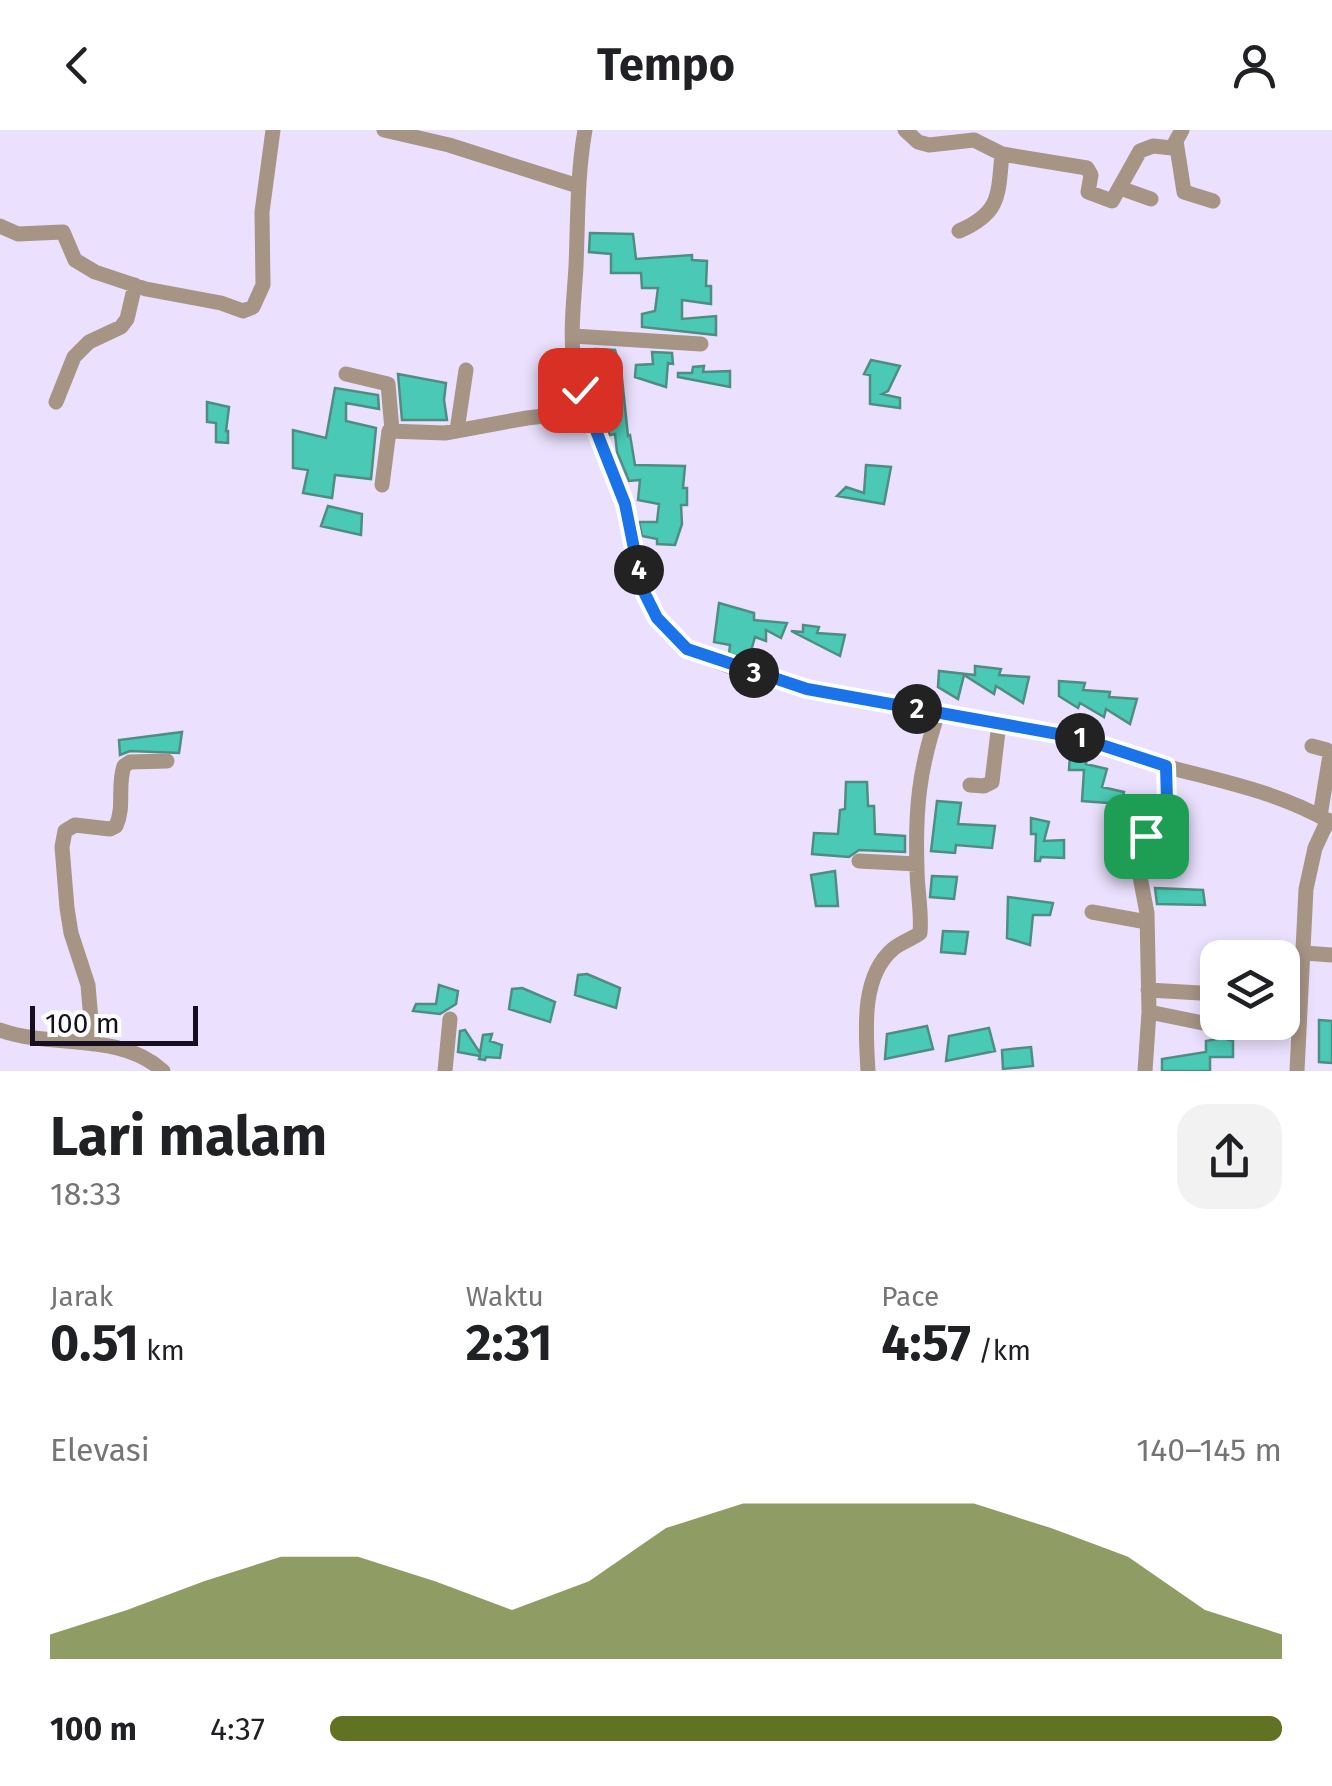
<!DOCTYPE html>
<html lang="id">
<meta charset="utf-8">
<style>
:root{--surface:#fff;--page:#f2f2f2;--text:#202124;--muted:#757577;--accent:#617322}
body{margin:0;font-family:"Fira Sans",sans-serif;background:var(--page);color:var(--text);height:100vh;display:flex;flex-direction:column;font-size:38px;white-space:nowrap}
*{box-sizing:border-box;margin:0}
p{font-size:32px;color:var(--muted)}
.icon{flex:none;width:55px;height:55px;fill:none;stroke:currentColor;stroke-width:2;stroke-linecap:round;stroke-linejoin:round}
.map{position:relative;height:941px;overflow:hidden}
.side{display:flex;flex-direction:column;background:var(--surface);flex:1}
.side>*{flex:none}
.fabs{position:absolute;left:1200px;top:810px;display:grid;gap:20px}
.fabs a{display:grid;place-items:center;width:100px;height:100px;border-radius:20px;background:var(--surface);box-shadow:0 5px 15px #0003;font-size:50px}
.scale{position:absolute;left:30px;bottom:25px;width:168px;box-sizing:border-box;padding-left:10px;border:5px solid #150f1f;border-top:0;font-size:28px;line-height:35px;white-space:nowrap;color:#150f1f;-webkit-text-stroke:8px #fff;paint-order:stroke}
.pin{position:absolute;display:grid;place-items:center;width:85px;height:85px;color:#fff;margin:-42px;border-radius:20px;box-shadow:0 5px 15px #0006}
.km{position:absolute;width:50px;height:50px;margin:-25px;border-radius:50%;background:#222;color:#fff;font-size:28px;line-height:50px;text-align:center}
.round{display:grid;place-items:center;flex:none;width:105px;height:105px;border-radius:30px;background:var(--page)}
.head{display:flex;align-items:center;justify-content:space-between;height:170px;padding:0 50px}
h1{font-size:55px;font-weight:700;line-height:75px}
.figures{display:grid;grid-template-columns:repeat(3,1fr);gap:15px;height:170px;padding:10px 50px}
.figures div{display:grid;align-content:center}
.figures b{font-size:50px;font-weight:700}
.figures small{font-size:28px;font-weight:400}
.figures p{font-size:28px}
.chart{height:280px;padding:20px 50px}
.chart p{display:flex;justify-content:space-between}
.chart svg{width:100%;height:180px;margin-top:10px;fill:var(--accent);opacity:.7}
ul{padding:0 50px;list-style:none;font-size:32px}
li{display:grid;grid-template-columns:160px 120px 1fr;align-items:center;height:75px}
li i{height:25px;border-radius:12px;background:var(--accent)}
header{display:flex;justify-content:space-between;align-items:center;height:130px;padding:0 50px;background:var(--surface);font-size:45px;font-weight:700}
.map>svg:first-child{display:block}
</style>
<header><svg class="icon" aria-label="back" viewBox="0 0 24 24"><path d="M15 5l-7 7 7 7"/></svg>Tempo<svg class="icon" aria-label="person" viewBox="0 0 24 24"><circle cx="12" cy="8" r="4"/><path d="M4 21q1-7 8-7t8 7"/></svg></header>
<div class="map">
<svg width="1332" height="941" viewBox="0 0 1332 941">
<rect width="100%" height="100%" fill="#ebe1fe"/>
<path fill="#4acab6" stroke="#4f8d82" stroke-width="2.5" d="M590 103 633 104 636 129 692 125V130L707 131 706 156H711V174L682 170V189L716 186V205L642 197V184L655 181 658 158H642L641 143H611V124L589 122Z
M595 219 615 220 621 239 628 306 630 305 635 335 685 336 683 358H687V375H681L682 394 675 415 657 414V409L642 406 639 392H657L659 374 638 370 640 350 629 351 617 322 615 304 610 305 604 294 600 271 595 270 590 255H599Z
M652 222 672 223 673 234 668 233 666 257 635 247 636 235 653 234Z
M871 230 900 236 888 261 882 264 900 268V278L870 274V245L864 244Z
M704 236 703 242 730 241V257L678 247V243H692L693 237Z
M398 244 446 253 444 270 447 290H402Z
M335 258 378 265 379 279 346 273V291L376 298 371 349 335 345 332 368 303 363 308 340 293 338V300L326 308Z
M207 272 229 277 226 301H228V313L216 312V293L207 292Z
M866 335 891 337 884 374 837 366 846 357 864 363Z
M328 376 362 384 361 405 321 396Z
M719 473 754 483V490L787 493 781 508 766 500V511L755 507 749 528 729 524 730 515 714 512Z
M803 495 819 497 817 503 845 505 840 526 791 501 803 502Z
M975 536 1001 539 999 545 1029 547 1023 573 996 556 994 564 964 545 958 569 938 557 939 541 975 545Z
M1059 551 1085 553 1083 560 1110 562 1109 567 1137 569 1130 594 1106 579 1104 587 1080 573 1078 578 1059 566Z
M182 602 179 623 130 621 120 625 119 610Z
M1070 625 1087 628 1086 634 1107 639 1102 657 1124 662 1121 674 1082 671 1084 640H1069Z
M846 652H867L868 676H874L875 704 905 706V722L859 720 849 727 812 724 814 703 838 704 840 680 845 679Z
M937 671 961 673 958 694 995 696 992 718 956 715 955 723 931 721Z
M1031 688 1049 692 1044 711 1064 710V728L1041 727 1040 731H1035L1036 704H1031Z
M835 741 838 776H816L811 745Z
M932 746 957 747 954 769 930 767Z
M1155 758 1203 760 1205 775 1157 774Z
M1008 767 1053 773 1050 785H1033L1030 815 1007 808Z
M943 801 968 802 965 824 941 822Z
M587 844 620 858 616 878 575 865 578 845Z
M439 855 458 861 456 874 440 884 413 881 416 874H436Z
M522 858 555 872 550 892 509 879 512 859Z
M1319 890 1332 891V933L1319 932Z
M927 896 933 919 885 929 887 904Z
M989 898 995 921 946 931 949 906Z
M465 900 480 923 483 905 492 904 490 911 502 915 500 928 486 927 485 930 479 929 480 926 458 922 460 901Z
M1223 908 1233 911V927H1210V941H1162V929L1206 922V911Z
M1031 917 1033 936 1003 939 1002 920Z"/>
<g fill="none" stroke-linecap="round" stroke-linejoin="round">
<path stroke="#a69485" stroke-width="15" d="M384 0 449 15 578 56
M585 0C577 45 578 90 576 136 574 173 568 212 577 249 585 286 606 319 618 354 635 403 632 462 668 503 719 559 991 590 1075 607 1107 614 1137 628 1168 637 1225 652 1281 663 1332 693
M905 0 918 12 929 15 974 10 1002 24 1087 38 1091 45 1088 62 1112 71 1140 21 1153 16 1172 18 1182 0
M1176 11 1184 62 1213 71
M1120 58 1151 69
M0 96 18 104 63 102 75 130 95 142 146 159 221 173 243 181 253 177 263 155 262 82 273 0
M959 101C1001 83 998 65 1002 24
M573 206 701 214
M346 244 388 254 392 300
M56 272 74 227 89 212 121 197 127 189 135 155
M457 300 466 240
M382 355 389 301 445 303 527 288 587 281
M1312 616 1327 620 1330 625 1320 686
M970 655 984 656 992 652 999 593
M859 731 917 734
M1092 782 1147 792
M1304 823 1332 825
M1148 860 1218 864
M1149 882 1247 902 1254 901 1258 892
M0 900C53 919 119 901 163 941
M93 914 88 855 71 803 67 778 62 717 65 701 75 695 110 699 116 696C125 676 117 656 124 636L130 632 167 631
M445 941 450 889
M868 941C866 903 860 847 893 819 901 812 912 809 920 803 922 782 917 760 917 739 915 679 919 639 938 583
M1145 941 1149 882 1147 783 1137 731 1145 706 1167 671V636
M1297 941 1306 759 1315 718 1328 690"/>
</g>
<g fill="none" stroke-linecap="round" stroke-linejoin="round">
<g stroke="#fff" stroke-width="20">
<path id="route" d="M580 260 625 374 642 458 657 488 687 519 807 559 1080 608 1166 636 1167 671 1146 706"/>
</g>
<use href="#route" stroke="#1a73e8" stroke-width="12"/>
</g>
</svg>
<div class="fabs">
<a><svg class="icon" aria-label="layers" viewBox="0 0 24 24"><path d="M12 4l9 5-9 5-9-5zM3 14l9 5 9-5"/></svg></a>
</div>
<div class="scale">100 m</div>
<div class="pin" style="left:1146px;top:706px;background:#1e9e55"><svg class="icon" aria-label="arrive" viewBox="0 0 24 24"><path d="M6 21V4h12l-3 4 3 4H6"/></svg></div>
<div class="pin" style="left:580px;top:260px;background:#d93025"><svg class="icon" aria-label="check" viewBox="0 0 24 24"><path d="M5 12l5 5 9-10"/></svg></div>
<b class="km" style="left:1080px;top:608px">1</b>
<b class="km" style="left:917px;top:579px">2</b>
<b class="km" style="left:754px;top:543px">3</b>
<b class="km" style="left:639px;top:440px">4</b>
</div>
<section class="side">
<div class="head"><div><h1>Lari malam</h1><p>18:33</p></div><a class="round"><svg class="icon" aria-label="share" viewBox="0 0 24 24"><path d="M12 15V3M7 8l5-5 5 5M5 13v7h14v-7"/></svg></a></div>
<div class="figures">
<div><p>Jarak</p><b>0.51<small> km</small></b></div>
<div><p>Waktu</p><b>2:31</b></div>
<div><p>Pace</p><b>4:57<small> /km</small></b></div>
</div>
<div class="chart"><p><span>Elevasi</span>140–145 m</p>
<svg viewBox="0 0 160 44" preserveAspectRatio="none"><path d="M0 44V38L10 32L20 25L30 19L40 19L50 25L60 32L70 25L80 12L90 6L100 6L110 6L120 6L130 12L140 19L150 32L160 38V44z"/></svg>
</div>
<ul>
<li><b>100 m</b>4:37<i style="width:100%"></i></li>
</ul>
</section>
